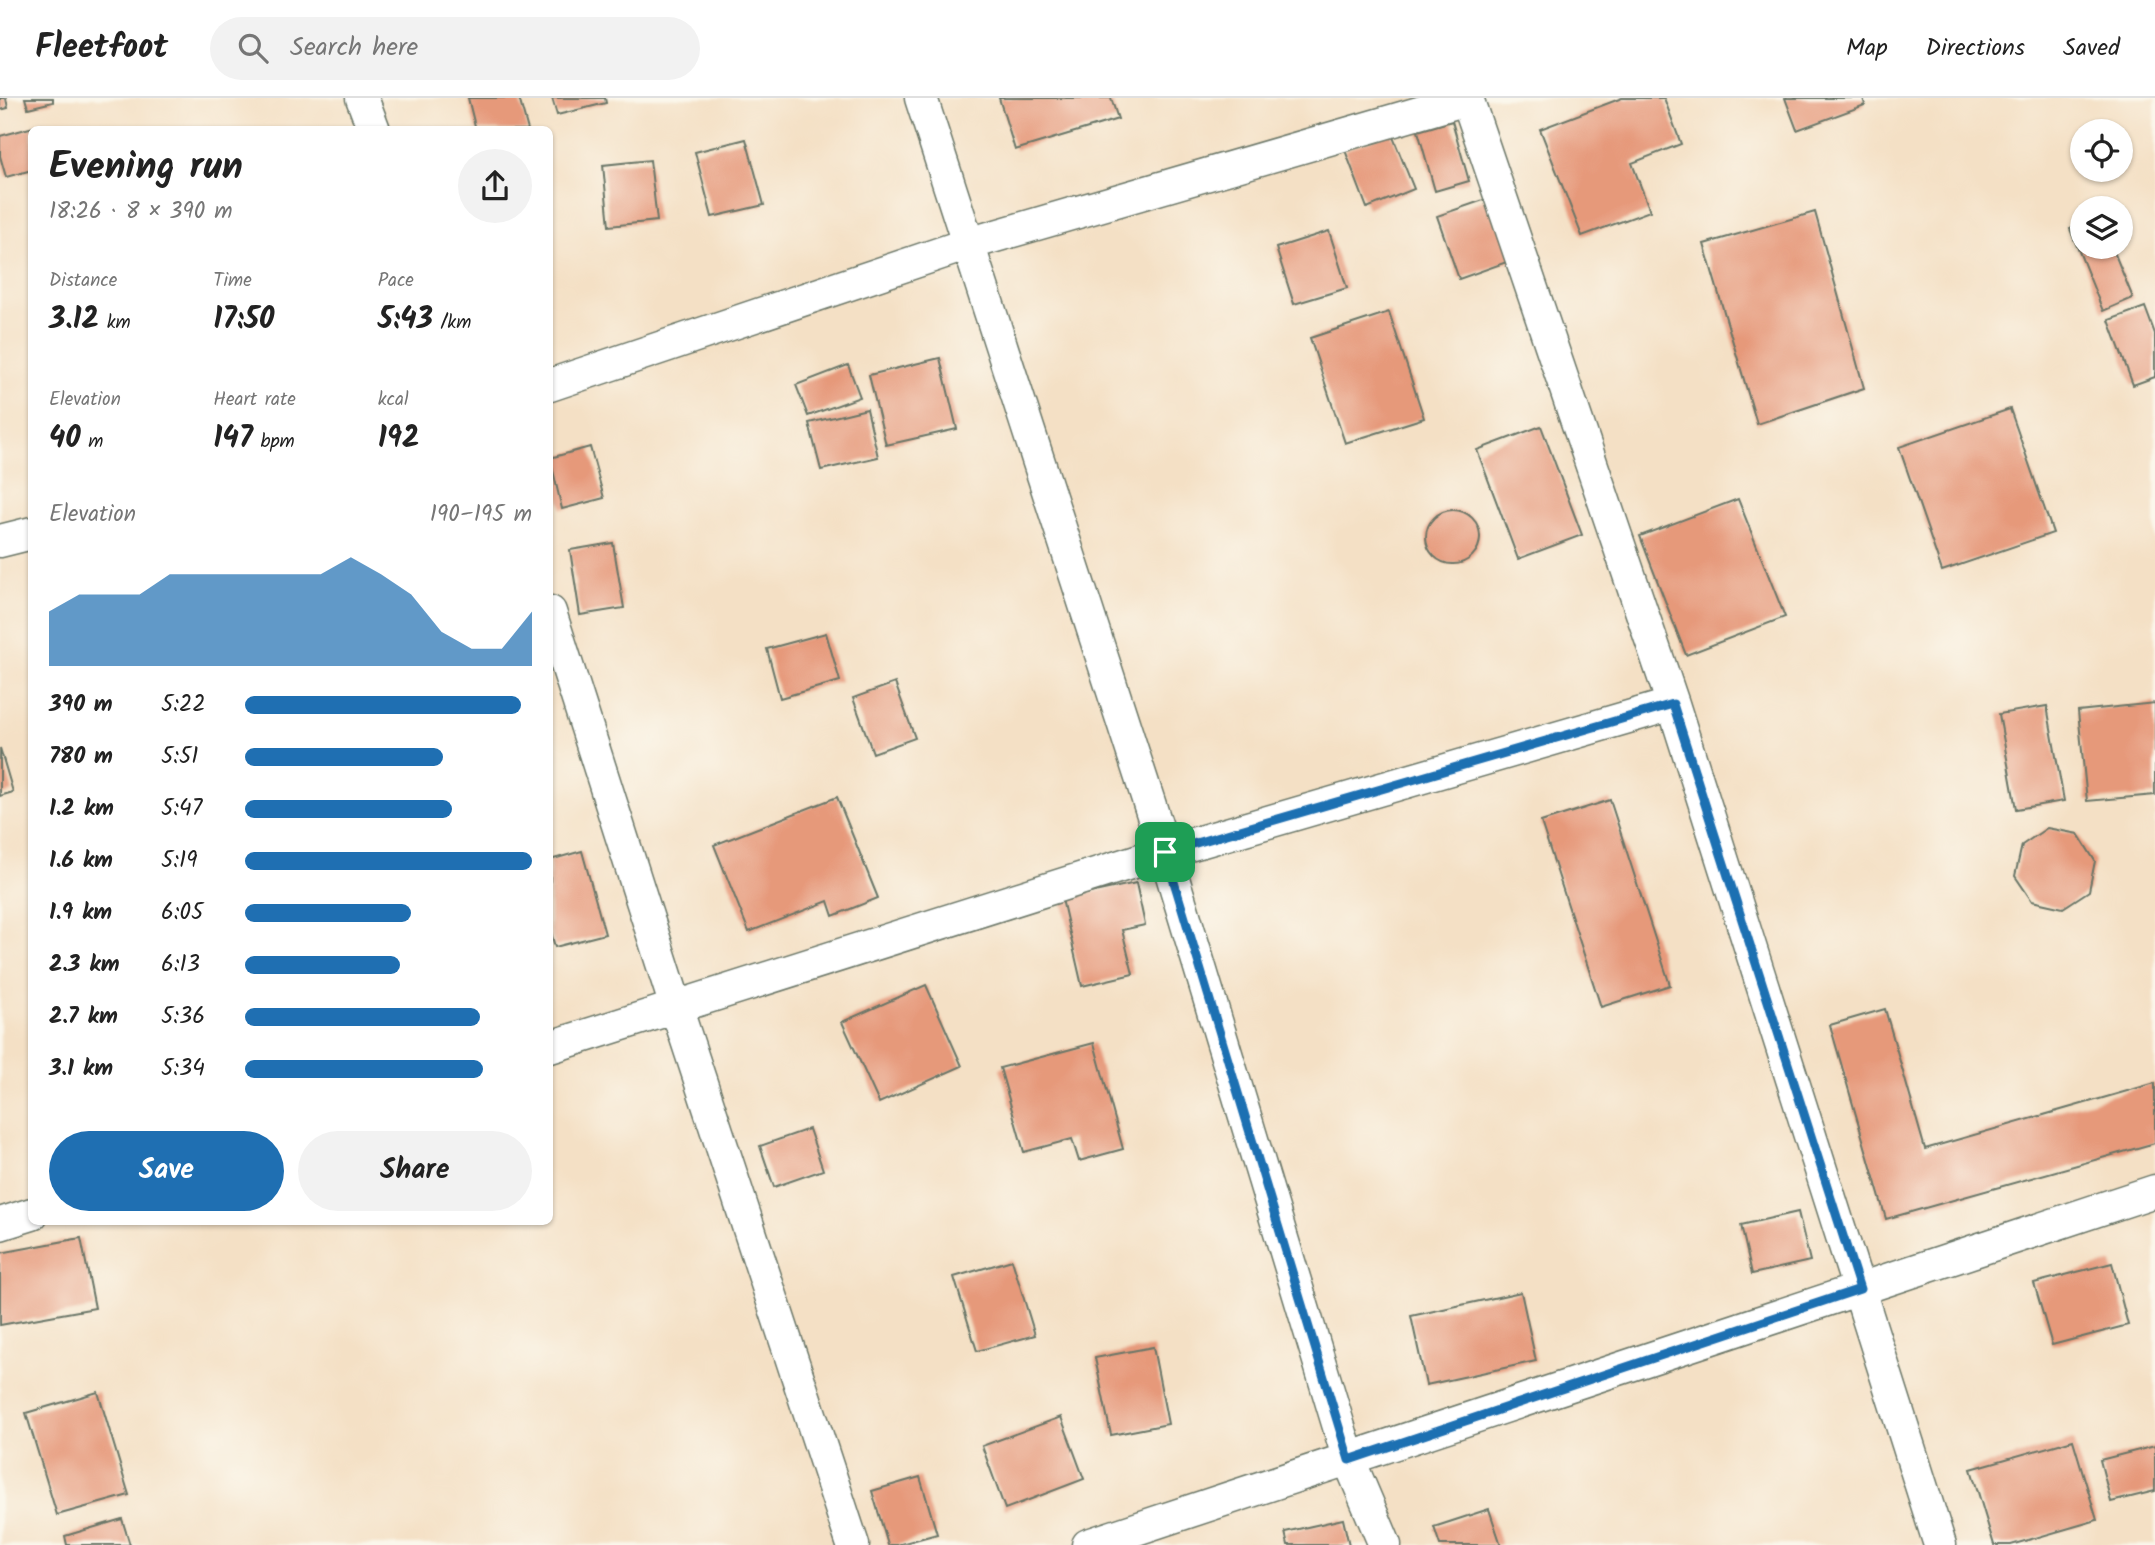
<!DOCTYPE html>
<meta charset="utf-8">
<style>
:root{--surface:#fff;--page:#f2f2f2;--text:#222;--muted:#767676;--line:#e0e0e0;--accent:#1f6fb2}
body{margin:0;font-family:Kalam,sans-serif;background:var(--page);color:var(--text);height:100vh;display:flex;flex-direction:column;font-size:26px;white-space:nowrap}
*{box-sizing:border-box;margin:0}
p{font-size:23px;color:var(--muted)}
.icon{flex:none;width:38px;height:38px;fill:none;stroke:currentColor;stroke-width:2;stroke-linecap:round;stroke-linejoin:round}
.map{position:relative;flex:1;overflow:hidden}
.details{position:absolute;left:28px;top:28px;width:525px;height:1099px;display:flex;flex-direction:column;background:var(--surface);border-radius:10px;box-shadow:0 2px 5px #0004}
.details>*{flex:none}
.buttons{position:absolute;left:2070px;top:21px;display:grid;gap:14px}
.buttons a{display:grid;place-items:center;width:63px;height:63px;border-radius:50%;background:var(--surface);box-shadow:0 2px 5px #0004;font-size:35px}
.pin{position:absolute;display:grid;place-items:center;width:60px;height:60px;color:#fff;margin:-30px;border-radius:14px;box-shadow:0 4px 10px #0006}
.round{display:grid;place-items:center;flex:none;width:74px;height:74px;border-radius:37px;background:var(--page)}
.head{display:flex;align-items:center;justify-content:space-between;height:119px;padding:0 21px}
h1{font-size:38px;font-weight:800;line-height:52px}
.stats{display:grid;grid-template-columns:repeat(3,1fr);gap:10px;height:119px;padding:7px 21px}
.stats div{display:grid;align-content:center}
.stats b{font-size:30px;font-weight:800}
.stats small{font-size:19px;font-weight:400}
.stats p{font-size:19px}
.chart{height:196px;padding:14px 21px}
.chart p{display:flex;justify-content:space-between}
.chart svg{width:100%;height:126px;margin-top:7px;fill:var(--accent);opacity:.7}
.cta{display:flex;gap:14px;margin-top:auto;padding:14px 21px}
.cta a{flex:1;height:80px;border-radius:42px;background:var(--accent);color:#fff;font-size:28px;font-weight:800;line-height:80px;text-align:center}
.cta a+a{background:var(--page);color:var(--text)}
ul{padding:0 21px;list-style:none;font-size:23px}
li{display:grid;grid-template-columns:112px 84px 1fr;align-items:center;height:52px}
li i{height:18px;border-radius:9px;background:var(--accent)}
header{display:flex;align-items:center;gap:42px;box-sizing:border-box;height:98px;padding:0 35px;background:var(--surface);border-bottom:2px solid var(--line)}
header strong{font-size:33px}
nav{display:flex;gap:38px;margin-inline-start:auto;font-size:24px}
.search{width:490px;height:63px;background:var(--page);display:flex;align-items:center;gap:18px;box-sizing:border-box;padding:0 24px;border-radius:38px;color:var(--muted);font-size:26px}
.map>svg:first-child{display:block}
</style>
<header>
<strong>Fleetfoot</strong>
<div class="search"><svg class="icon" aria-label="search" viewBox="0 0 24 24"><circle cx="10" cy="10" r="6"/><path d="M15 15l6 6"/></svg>Search here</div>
<nav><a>Map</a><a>Directions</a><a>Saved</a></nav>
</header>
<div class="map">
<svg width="2155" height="1447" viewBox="0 0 2155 1447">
<rect width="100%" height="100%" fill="#fbf7ec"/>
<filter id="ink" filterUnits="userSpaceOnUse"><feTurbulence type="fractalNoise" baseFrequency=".0143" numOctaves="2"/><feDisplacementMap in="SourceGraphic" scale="14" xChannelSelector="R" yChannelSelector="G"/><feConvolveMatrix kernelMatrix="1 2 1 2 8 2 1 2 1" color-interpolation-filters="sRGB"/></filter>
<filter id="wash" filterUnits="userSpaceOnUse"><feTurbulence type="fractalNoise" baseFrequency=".00686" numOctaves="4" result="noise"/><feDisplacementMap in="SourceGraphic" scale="28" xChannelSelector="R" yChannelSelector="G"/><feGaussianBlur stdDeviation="1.57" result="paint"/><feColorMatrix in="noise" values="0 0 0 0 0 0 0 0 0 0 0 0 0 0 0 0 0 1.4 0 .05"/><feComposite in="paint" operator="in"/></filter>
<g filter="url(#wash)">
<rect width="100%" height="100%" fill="#f4e0c5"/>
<g id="blocks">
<path fill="#e6997a" d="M0 0H6L8 10 0 12Z
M25 0H53V4L28 10Z
M468 0H519L528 32H476Z
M552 0H605L606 5 557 17Z
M999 0H1111L1118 21 1015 52Z
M1622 0H1664L1681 46 1632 65 1650 113 1582 138 1540 31Z
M1785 0H1863L1865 7 1797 32Z
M1452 23 1469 83 1435 93 1418 33Z
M41 27 42 32H32V72L6 79 0 58V38Z
M1391 34 1414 91 1367 110 1345 52Z
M746 41 764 107 712 119 695 54Z
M650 62 657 123 609 128 603 67Z
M1495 98 1518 160 1459 181 1437 118Z
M1815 114 1864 290 1757 326 1704 146Z
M2082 126V149H2112L2133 200 2103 213 2070 131Z
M1329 133 1347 190 1294 206 1276 150Z
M2145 209 2155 236V279L2133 287 2109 222Z
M1389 214 1424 320 1345 345 1310 240Z
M940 260 957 331 886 347 869 277Z
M848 267 860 299 808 318 796 287Z
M867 311 878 359 821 372 809 325Z
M2010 311 2053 435 1942 473 1899 349Z
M1541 328 1582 437 1518 461 1477 352Z
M590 349 604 400 562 411 550 360Z
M1738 401 1785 519 1686 557 1640 438Z
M1426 439a27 27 0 1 1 54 0a27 27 0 1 1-54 0Z
M613 445 624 510 580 517 570 452Z
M826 535 840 583 780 600 767 551Z
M895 585 915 640 873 655 853 600Z
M2155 605V697L2087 703 2078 613Z
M2047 608 2064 703 2016 711 1999 616Z
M0 650 13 694 0 698Z
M837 699 878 800 833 818 828 803 749 834 714 747Z
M1610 702 1670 887 1601 909 1541 724Z
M2047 730 2078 736 2095 763 2089 793 2063 810 2032 803 2015 778 2022 747Z
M582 753 605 836 555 849 550 831V762Z
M1136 785 1145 827 1122 832 1133 876 1082 888 1062 801Z
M926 887 962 968 879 1005 842 924Z
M1885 911 1925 1051 2155 985V1045L1886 1121 1830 927Z
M1094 945 1123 1051 1079 1063 1072 1041 1024 1054 1000 970Z
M809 1031 823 1072 774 1089 760 1048Z
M1798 1114 1810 1163 1752 1176 1741 1127Z
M81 1140 95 1210 0 1227V1155Z
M1012 1162 1035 1237 977 1253 954 1179Z
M2112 1165 2128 1227 2052 1247 2034 1185Z
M1521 1194 1536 1263 1426 1287 1411 1218Z
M1153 1249 1168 1326 1111 1337 1095 1260Z
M98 1294 129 1397 57 1417 26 1315Z
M1061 1319 1084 1381 1005 1411 982 1348Z
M2073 1342 2097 1422 2011 1447H1994L1971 1371Z
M2155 1348V1393L2111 1404 2100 1362Z
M920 1379 937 1436 897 1447H888L872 1393Z
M1489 1411 1501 1447H1440L1434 1429Z
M122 1421 130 1447H67L65 1438Z
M1343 1421 1349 1447H1288L1285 1434Z"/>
</g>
</g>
<g filter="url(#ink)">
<use href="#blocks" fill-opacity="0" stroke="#6a7667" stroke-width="2"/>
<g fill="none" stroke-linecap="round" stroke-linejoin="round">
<g stroke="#6a7667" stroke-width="35">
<path id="minor" d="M362 0 374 32
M921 0 1165 754 1349 1362 1385 1447
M1467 0 1673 606 1940 1447
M550 287 968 146 1467 1
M0 443 32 435
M550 514 676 909 853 1447
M550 949 1165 754 1673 606
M0 1126 32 1116
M1088 1447 2155 1093"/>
</g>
<use href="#minor" stroke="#fff" stroke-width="32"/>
</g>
</g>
<g fill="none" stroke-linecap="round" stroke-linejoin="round" filter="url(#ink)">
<g stroke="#fff" stroke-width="14">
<path id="route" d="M1673 606 1860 1191 1349 1362 1165 754Z"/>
</g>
<use href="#route" stroke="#1f6fb2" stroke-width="9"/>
</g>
</svg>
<div class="buttons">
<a><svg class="icon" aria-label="locate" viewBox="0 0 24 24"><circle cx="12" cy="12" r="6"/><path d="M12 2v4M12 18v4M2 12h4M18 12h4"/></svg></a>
<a><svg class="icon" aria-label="layers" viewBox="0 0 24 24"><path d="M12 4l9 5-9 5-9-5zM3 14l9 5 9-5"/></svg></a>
</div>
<div class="pin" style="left:1165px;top:754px;background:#1e9e55"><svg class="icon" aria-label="arrive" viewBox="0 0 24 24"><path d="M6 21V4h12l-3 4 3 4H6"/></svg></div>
<section class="details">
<div class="head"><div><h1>Evening run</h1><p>18:26 · 8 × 390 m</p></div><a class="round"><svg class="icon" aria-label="share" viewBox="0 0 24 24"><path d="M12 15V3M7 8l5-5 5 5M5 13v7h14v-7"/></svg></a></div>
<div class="stats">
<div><p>Distance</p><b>3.12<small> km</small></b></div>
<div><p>Time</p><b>17:50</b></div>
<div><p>Pace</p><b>5:43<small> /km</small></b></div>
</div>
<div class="stats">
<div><p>Elevation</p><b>40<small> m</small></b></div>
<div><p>Heart rate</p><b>147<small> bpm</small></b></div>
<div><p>kcal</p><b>192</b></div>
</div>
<div class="chart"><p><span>Elevation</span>190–195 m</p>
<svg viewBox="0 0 160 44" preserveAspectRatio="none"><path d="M0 44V25L10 19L20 19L30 19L40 12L50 12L60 12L70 12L80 12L90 12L100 6L110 12L120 19L130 32L140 38L150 38L160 25V44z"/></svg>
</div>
<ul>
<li><b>390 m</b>5:22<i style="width:96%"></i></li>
<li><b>780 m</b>5:51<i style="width:69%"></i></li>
<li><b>1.2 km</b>5:47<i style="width:72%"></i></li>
<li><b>1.6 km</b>5:19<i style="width:100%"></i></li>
<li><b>1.9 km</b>6:05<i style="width:58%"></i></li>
<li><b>2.3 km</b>6:13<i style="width:54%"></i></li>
<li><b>2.7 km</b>5:36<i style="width:82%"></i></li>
<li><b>3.1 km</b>5:34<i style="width:83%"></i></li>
</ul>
<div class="cta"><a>Save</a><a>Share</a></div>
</section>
</div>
